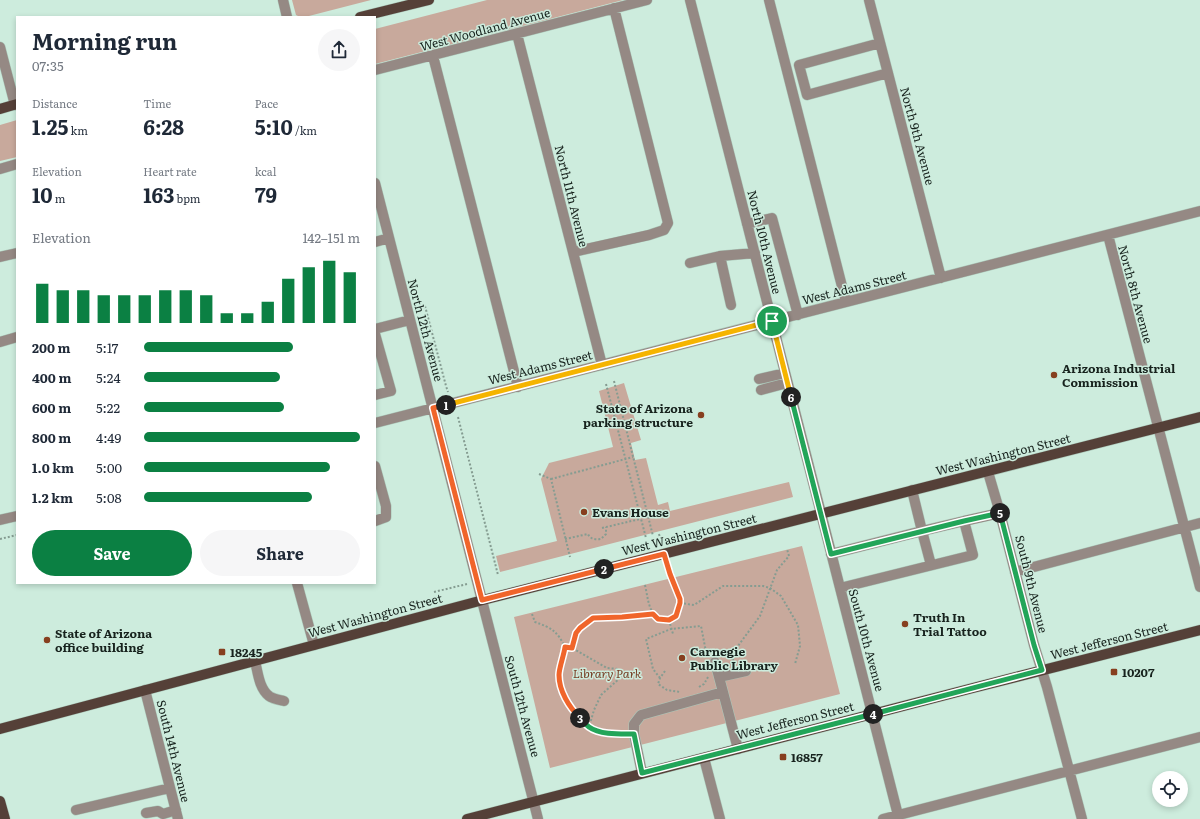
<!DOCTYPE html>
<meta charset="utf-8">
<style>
:root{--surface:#fff;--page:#f6f6f7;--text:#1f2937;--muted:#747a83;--accent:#0b8043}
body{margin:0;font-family:Literata,serif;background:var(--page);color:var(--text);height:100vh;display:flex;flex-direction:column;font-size:15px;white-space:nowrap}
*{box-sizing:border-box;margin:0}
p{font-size:13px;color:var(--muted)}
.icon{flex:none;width:22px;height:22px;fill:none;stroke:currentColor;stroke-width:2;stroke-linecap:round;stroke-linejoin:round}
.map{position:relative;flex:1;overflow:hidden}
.panel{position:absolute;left:16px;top:16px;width:360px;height:568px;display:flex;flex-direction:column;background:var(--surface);border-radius:0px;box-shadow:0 2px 6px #0003}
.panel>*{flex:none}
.controls{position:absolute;left:1152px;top:771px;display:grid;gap:8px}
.controls a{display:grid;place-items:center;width:36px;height:36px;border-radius:50%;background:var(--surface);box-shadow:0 2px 6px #0003;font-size:20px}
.pin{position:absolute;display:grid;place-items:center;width:34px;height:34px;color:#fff;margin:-17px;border:2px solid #fff;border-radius:50%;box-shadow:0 1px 4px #0007}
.km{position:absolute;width:20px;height:20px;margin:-10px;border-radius:50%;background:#222;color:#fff;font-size:11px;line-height:20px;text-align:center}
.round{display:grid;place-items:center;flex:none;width:42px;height:42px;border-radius:21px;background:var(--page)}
.overview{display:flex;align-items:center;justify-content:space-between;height:68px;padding:0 16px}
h1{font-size:22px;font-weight:700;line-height:30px}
.metrics{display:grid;grid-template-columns:repeat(3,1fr);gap:6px;height:68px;padding:4px 16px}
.metrics div{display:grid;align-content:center}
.metrics b{font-size:20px;font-weight:700}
.metrics small{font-size:11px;font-weight:400}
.metrics p{font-size:11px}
.chart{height:112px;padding:8px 16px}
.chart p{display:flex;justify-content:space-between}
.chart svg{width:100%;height:72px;margin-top:4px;stroke:var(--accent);stroke-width:6}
.action{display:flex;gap:8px;margin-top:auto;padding:8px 16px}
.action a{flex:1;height:46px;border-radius:24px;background:var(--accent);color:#fff;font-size:16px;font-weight:700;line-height:46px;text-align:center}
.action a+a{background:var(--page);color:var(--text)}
ul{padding:0 16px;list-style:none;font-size:13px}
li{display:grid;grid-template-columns:64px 48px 1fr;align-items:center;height:30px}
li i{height:10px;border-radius:5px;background:var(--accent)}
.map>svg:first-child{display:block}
</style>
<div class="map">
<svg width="1200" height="819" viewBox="0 0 1200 819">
<rect width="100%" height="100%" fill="#cdecdd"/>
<path fill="#c8a99c" d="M292 0H371L305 17H300L296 15Z
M487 0H623L375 64V29Z
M17 120V157L0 161V125Z
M624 383 641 440 631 443 635 460 646 458 658 505 668 502 670 511 789 482 793 497 500 572 496 556 557 541 541 479 549 463 613 447 599 391Z
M802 546 840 694 550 768 514 617Z"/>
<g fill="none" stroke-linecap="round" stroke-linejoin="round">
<g stroke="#acc8ba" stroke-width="11">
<path id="minor" d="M283 0 287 17
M690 0 899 819
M769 0 846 302
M869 0 941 278
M517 34 602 365
M880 43 799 65 807 95 888 73
M0 47 15 105
M433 56 518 387
M375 70 647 0
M0 169 17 164
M375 183 538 819
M747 224 772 218 798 315
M1108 235 1200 587
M375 242 389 238
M573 252 649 235 664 230 668 223 614 8
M0 257 17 253
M690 263 720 256
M731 305 720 256 755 253
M375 329 410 320
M375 334 391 391 375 395
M0 342 17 337
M759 379 785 373
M761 390 787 383
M375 423 1200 211
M375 466 386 506V517L375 521
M988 472 1000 513 1034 645 1047 687 1082 819
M912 490 922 531 964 521
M0 520 17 516
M831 554 922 531 931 565
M1015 572 1200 523
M297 583 314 645
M840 588 973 555 964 521 1000 513
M255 661C258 673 259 688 269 696 273 699 280 700 284 701
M715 662 723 692
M719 677 746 671
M145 690 178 819
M704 758 720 819
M642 773 634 734V724L641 715 723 692 738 749
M76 810 170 788
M146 813 158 811 163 814 176 810
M883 819 1200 737"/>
</g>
<g stroke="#acc8ba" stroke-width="11">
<path id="major" d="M360 17 429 0
M0 109 17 104
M0 729 483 600 1200 417
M0 801 5 819
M467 819 969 689 1200 630"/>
</g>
<path stroke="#859c91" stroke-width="2" stroke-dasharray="2 2" stroke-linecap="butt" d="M425 306 446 386 448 392
M614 381 653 536
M606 384 646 538
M458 417 498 575
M539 474 551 479 570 557
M551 479 633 457
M602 528 640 519
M659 534 662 545
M0 539 17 535
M565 539 588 534C590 539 595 540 601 539L606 534V527
M645 585C648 598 648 610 658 619L669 620 676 616 680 603V599L667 562
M434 592 467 584
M680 603 694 605 723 586H763L770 588 781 596 798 625 800 646 795 664
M532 614 535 622C552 628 557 631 565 647 564 655 559 666 559 674 558 690 577 721 591 728 601 733 614 734 624 734
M669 620 673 634
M565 647 572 648 607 668 619 669 620 678 601 695 594 710 589 727
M572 648 576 633 580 628 593 618 622 617 653 614
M699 656 706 652H711
M731 664 738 646 760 616 777 570 789 556 787 549
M665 671 660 678 658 684 667 690 680 692
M660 678 653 669 646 639 671 629 701 626 706 652
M699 687 704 684 708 677"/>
<use href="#minor" stroke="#958984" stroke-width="10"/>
<use href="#major" stroke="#554038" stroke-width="10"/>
</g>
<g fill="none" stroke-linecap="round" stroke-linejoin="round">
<g stroke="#fff" stroke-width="8">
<path id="split-1" d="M446 405 772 321"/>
</g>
<g stroke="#fff" stroke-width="8">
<path id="split-2" d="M446 405 433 408 482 600 604 569"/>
</g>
<g stroke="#fff" stroke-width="8">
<path id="split-3" d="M580 718C569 707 559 691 559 675 559 668 564 655 565 647L572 648 576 633 580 628 593 618 622 617 653 614 658 619 669 620 676 616 680 603V599L670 574 664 554 604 569"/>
</g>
<g stroke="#fff" stroke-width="8">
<path id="split-4" d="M580 718C583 721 585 724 589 727 600 735 620 734 634 734L642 773 873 714"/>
</g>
<g stroke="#fff" stroke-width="8">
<path id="split-5" d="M873 714 1042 670 1034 645 1000 513"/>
</g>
<g stroke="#fff" stroke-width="8">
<path id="split-6" d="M791 397 831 554 964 521 1000 513"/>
</g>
<g stroke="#fff" stroke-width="8">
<path id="split-7" d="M772 321 791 397"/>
</g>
<use href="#split-1" stroke="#f5b400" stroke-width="5"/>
<use href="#split-2" stroke="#f0652b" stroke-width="5"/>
<use href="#split-3" stroke="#f0652b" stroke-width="5"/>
<use href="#split-4" stroke="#22a559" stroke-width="5"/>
<use href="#split-5" stroke="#22a559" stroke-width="5"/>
<use href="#split-6" stroke="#22a559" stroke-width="5"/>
<use href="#split-7" stroke="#f5b400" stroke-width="5"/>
</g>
<g fill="#873f1f" stroke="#cdecdd" stroke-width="1.5">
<circle cx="1054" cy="375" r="4"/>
<circle cx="701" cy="415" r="4"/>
<circle cx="584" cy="512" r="4"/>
<circle cx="905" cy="624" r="4"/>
<circle cx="47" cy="640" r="4"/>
<rect x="218" y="648" width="8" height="8" rx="2"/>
<circle cx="682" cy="658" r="4"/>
<rect x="1110" y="668" width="8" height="8" rx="2"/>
<rect x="779" y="753" width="8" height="8" rx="2"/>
</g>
<g text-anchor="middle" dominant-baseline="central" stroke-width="3" stroke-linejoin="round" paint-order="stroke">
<g font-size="12" fill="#17221d" stroke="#cdecdd">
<text transform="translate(485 29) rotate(-15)">West Woodland Avenue</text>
<text transform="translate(918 136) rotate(75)">North 9th Avenue</text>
<text transform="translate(572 196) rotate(76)">North 11th Avenue</text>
<text transform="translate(765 242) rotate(76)">North 10th Avenue</text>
<text transform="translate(854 287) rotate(-14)">West Adams Street</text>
<text transform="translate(1136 294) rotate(75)">North 8th Avenue</text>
<text transform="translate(426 330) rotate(75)">North 12th Avenue</text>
<text transform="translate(540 367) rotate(-14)">West Adams Street</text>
<text transform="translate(1003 454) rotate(-14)">West Washington Street</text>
<text transform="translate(689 534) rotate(-14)">West Washington Street</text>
<text transform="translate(1032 584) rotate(76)">South 9th Avenue</text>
<text transform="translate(375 615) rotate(-15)">West Washington Street</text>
<text transform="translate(867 640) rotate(75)">South 10th Avenue</text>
<text transform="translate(1109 640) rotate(-14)">West Jefferson Street</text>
<text transform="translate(523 706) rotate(75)">South 12th Avenue</text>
<text transform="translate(795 720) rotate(-14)">West Jefferson Street</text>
<text transform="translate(174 751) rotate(76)">South 14th Avenue</text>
</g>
<g font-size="12" font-weight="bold" fill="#17221d" stroke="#cdecdd" text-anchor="start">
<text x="1062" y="368">Arizona Industrial<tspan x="1062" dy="14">Commission</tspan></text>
<text x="693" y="408" text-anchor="end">State of Arizona<tspan x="693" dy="14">parking structure</tspan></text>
<text x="592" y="512">Evans House</text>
<text x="913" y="617">Truth In<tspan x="913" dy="14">Trial Tattoo</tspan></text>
<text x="55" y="633">State of Arizona<tspan x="55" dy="14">office building</tspan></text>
<text x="690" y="651">Carnegie<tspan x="690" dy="14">Public Library</tspan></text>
<text x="230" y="652">18245</text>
<text x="1122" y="672">10207</text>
<text x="791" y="757">16857</text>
</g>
<g font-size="12" font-style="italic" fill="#783d24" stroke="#cdecdd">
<text x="607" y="673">Library Park</text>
</g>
</g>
</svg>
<div class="controls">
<a><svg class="icon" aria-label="locate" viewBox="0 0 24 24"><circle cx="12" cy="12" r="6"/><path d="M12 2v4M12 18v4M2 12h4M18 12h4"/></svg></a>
</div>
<div class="pin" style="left:772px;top:321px;background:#1e9e55"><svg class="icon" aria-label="arrive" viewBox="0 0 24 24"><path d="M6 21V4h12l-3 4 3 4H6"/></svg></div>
<b class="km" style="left:446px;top:405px">1</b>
<b class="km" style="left:604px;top:569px">2</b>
<b class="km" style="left:580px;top:718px">3</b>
<b class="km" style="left:873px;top:714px">4</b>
<b class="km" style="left:1000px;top:513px">5</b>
<b class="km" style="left:791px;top:397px">6</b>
<section class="panel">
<div class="overview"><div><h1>Morning run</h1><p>07:35</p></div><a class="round"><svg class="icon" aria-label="share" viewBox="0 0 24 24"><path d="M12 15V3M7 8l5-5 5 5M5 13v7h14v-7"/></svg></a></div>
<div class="metrics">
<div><p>Distance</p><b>1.25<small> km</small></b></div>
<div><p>Time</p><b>6:28</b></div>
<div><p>Pace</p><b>5:10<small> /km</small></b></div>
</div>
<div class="metrics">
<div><p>Elevation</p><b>10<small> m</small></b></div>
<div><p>Heart rate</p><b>163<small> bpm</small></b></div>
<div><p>kcal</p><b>79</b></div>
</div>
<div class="chart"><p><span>Elevation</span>142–151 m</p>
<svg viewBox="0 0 160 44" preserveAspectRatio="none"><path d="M5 44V20M15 44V24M25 44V24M35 44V27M45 44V27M55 44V27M65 44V24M75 44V24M85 44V27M95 44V38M105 44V38M115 44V31M125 44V17M135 44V10M145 44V6M155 44V13"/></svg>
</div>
<ul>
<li><b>200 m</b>5:17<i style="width:69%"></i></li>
<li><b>400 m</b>5:24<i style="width:63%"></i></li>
<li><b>600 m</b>5:22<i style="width:65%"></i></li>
<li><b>800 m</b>4:49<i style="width:100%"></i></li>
<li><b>1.0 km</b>5:00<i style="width:86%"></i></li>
<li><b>1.2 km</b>5:08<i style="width:78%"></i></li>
</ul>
<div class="action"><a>Save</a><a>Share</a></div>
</section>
</div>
